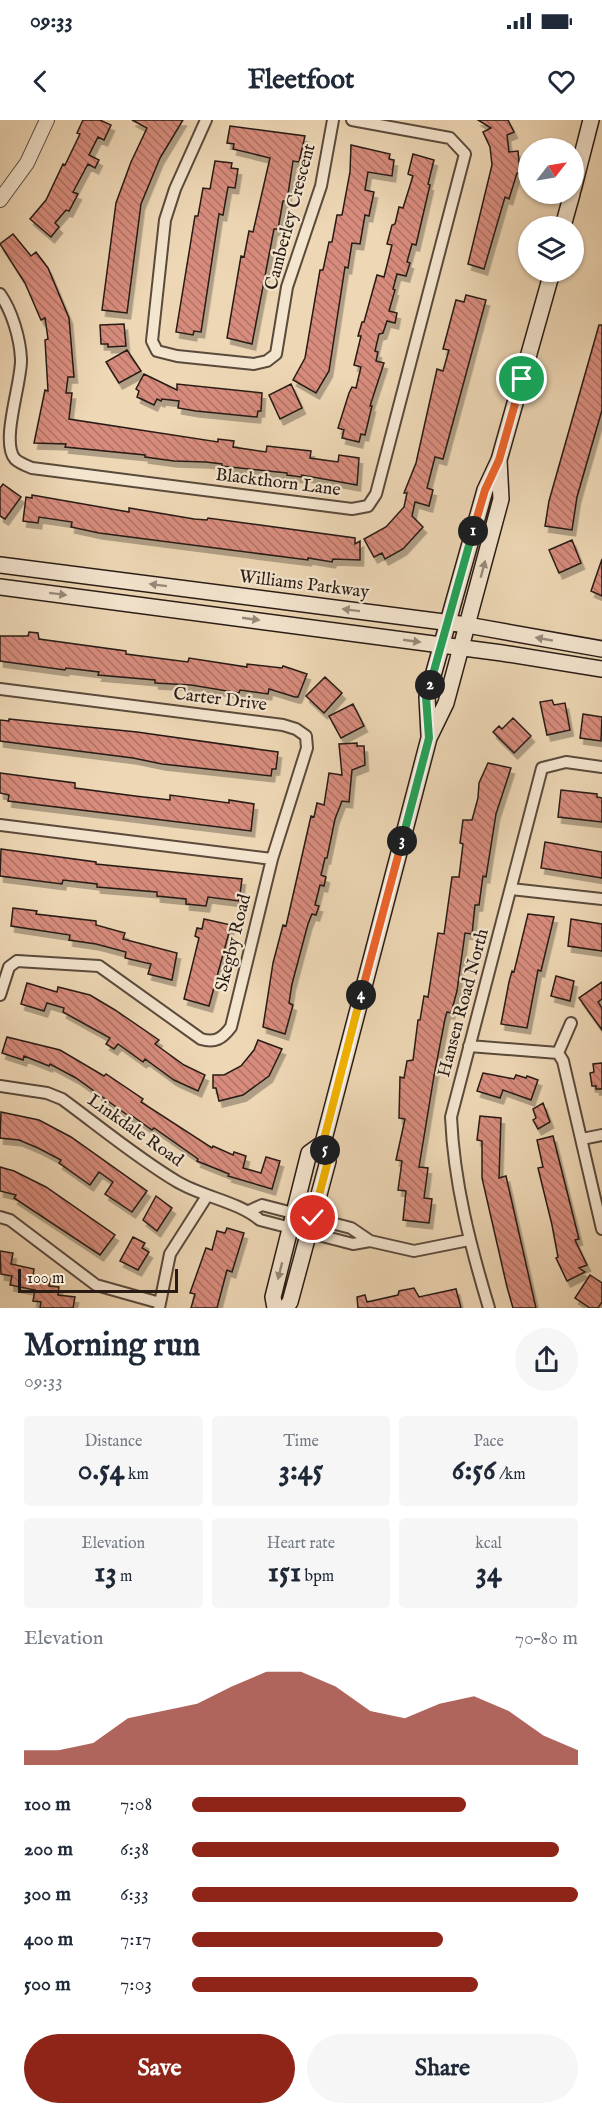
<!DOCTYPE html>
<meta charset="utf-8">
<style>
:root{--surface:#fff;--page:#f6f6f7;--text:#1f2937;--muted:#747a83;--accent:#8f2418}
body{margin:0;font-family:"IM FELL English",serif;background:var(--page);color:var(--text);height:100vh;display:flex;flex-direction:column;font-size:22px;white-space:nowrap}
*{box-sizing:border-box;margin:0}
p{font-size:20px;color:var(--muted)}
.icon{flex:none;width:33px;height:33px;fill:none;stroke:currentColor;stroke-width:2;stroke-linecap:round;stroke-linejoin:round}
.map{position:relative;height:1188px;overflow:hidden}
.details{display:flex;flex-direction:column;background:var(--surface);flex:1}
.details>*{flex:none}
.needle{width:39px;rotate:59deg}
.fabs{position:absolute;left:518px;top:18px;display:grid;gap:12px}
.fabs a{display:grid;place-items:center;width:66px;height:66px;border-radius:50%;background:var(--surface);box-shadow:0 2px 4px #0004;font-size:30px}
.scale{position:absolute;left:18px;bottom:15px;width:160px;box-sizing:border-box;padding-left:6px;border:3px solid #281b14;border-top:0;font-size:16px;line-height:21px;white-space:nowrap;color:#281b14;-webkit-text-stroke:4px #f4e5cf;paint-order:stroke}
.pin{position:absolute;display:grid;place-items:center;width:51px;height:51px;color:#fff;margin:-26px;border:3px solid #fff;border-radius:50%;box-shadow:0 2px 6px #0007}
.km{position:absolute;width:30px;height:30px;margin:-15px;border-radius:50%;background:#222;color:#fff;font-size:16px;line-height:30px;text-align:center}
.round{display:grid;place-items:center;flex:none;width:63px;height:63px;border-radius:32px;background:var(--page)}
.headline{display:flex;align-items:center;justify-content:space-between;height:102px;padding:0 24px}
h1{font-size:33px;font-weight:700;line-height:45px}
.figures{display:grid;grid-template-columns:repeat(3,1fr);gap:9px;height:102px;padding:6px 24px}
.figures div{display:grid;align-content:center;border-radius:6px;background:var(--page);text-align:center}
.figures b{font-size:30px;font-weight:700}
.figures small{font-size:16px;font-weight:400}
.figures p{font-size:16px}
.chart{height:168px;padding:12px 24px}
.chart p{display:flex;justify-content:space-between}
.chart svg{width:100%;height:108px;margin-top:6px;fill:var(--accent);opacity:.7}
.action{display:flex;gap:12px;margin-top:auto;padding:12px 24px}
.action a{flex:1;height:69px;border-radius:36px;background:var(--accent);color:#fff;font-size:24px;font-weight:700;line-height:69px;text-align:center}
.action a+a{background:var(--page);color:var(--text)}
ul{padding:0 24px;list-style:none;font-size:20px}
li{display:grid;grid-template-columns:96px 72px 1fr;align-items:center;height:45px}
li i{height:15px;border-radius:8px;background:var(--accent)}
.status{display:flex;justify-content:space-between;align-items:center;height:42px;padding:0 30px;background:var(--surface);direction:ltr}
.status svg{height:16px;fill:currentColor}
header{display:flex;justify-content:space-between;align-items:center;height:78px;padding:0 24px;background:var(--surface);font-size:27px;font-weight:700}
.map>svg:first-child{display:block}
</style>
<div class="status"><b>09:33</b><svg viewBox="0 0 49 12"><path d="M0 12V9h3v3zM5 12V6h3v6zM10 12V3h3v9zM15 12V0h3v12zM26 1h20v11H26zM47 4h2v5h-2z"/></svg></div>
<header><svg class="icon" aria-label="back" viewBox="0 0 24 24"><path d="M15 5l-7 7 7 7"/></svg>Fleetfoot<svg class="icon" aria-label="heart" viewBox="0 0 24 24"><path d="M12 20l-8-8c-3-5 5-10 8-4 3-6 11-1 8 4z"/></svg></header>
<div class="map">
<svg width="602" height="1188" viewBox="0 0 602 1188">
<defs>
<pattern id="building-back-hatch" width="6" height="6" patternUnits="userSpaceOnUse" patternTransform="scale(1.5)"><rect width="6" height="6" fill="#d88c7d"/><path d="M-1 5l2 2M0 0l6 6M5-1l2 2" fill="none" stroke="#af7265"/></pattern>
<filter id="shadow"><feDropShadow dx="3.5" dy="6" stdDeviation="0" flood-color="#0004"/></filter>
</defs>
<rect width="100%" height="100%" fill="#eed7b5"/>
<filter id="stains"><feTurbulence type="fractalNoise" baseFrequency=".00333" numOctaves="4"/><feColorMatrix values="0 0 0 0 .2 0 0 0 0 .09 0 0 0 0 .02 0 0 0 .5 -.17"/></filter>
<radialGradient id="worn" r=".72"><stop offset=".6" stop-color="#630" stop-opacity="0"/><stop offset="1" stop-color="#630" stop-opacity=".3"/></radialGradient>
<path fill="url(#building-back-hatch)" stroke="#281b14" stroke-width="1.5" filter="url(#shadow)" d="M83 0H100L111 5 104 20 98 17 89 35 99 40 95 48 88 44 73 72 78 74 69 91 66 90 55 103 59 107 51 117 30 99 46 80 63 44 65 45 80 14 77 13Z
M132 0H183L160 38 141 84 127 193 102 190 116 83 131 42 147 8Z
M478 0H508L514 12 507 15 509 32 518 31 520 53H517L509 79 505 77 484 149 468 144 492 45 490 27 483 12 491 8Z
M230 6 305 16 299 42 293 41 287 81H283L278 109H274L252 224 227 218 241 136 244 137 249 111 253 112 270 38 233 29 234 24 227 23Z
M351 25 390 34 389 39 394 40 392 56 368 52 365 70 374 72 369 96 365 95 360 124 352 123 348 148 345 147 329 251 316 273 293 260 305 238 320 150H323L329 122H332L337 95H342L350 52Z
M413 34 434 40 428 64 430 65 416 125 412 124 407 142 410 143 406 156 397 154 393 169 395 170 389 191 397 193 395 203 387 201 383 213 379 214 375 231 378 232 376 241 384 243 370 286H372L365 315 361 314 359 322 342 318 344 310 338 308 349 273 352 267 356 268 361 247 354 245 361 216H358L362 202H364L377 155 384 157 392 125 387 124 392 105 395 104 399 87 403 88 413 56 408 54Z
M215 41 232 43 231 48 238 49 235 68 228 67 223 95 219 94 201 212 194 211 193 215 176 212 195 96H198L203 68 210 69Z
M13 114 31 136 36 132 48 148 69 198 74 257H68L66 273H72L69 299 218 322V319L234 321 233 327 266 332 267 326 311 331 310 338 338 342 339 335 359 338 357 365 302 355 301 357 287 355V353L222 346V344L206 342 174 341 145 337V335L65 327 66 324 34 323 45 270 48 271 45 220 48 219 45 198 41 200 25 163 0 124Z
M466 175 486 180 443 339 435 337 427 368 433 370 429 386 415 382 412 396 423 407 403 429 385 439 382 433 374 437 364 419 386 407 404 387 407 373H404L416 343 437 249 443 251 449 230 443 229 456 180 464 182Z
M124 204 126 226 108 227V224H101L100 205Z
M599 205H602V290L577 377 572 410 545 406 549 381Z
M127 230 141 251 119 263 106 242Z
M144 254 177 270V264L262 273 261 291H258L257 297 196 291 178 288 179 281 162 279 161 281 157 279 154 285 137 277 139 271 136 269Z
M291 264 302 288 280 299 269 275Z
M3 364 21 377 5 399 0 396V368Z
M32 375 129 392V388L194 399 207 400 208 398 355 418V424L360 421V440L333 439 332 442 308 438V440L99 413 71 407 72 402 39 397 38 403 23 401 26 377 32 378Z
M572 420 581 443 559 453 549 430Z
M602 439V476L591 471Z
M29 512 38 513 39 519 126 531V534L188 542 189 538 247 547V544L282 548 283 546 307 554 298 577H295L269 569 268 574 240 570 239 573 191 565 155 563V560L98 555 99 552 66 548 65 550 0 541V516H28Z
M325 557 342 573 324 593 306 576Z
M552 580 554 585 565 583 570 610 547 615 540 582Z
M353 584 364 606 341 618 329 596Z
M583 594 602 597 601 621 580 618Z
M513 598 531 616 514 633 493 612 499 606 502 609Z
M9 599 137 612 278 632 276 649H272L271 656 162 644 133 638 0 621V600L9 601Z
M357 623V626H364L365 645 352 650 349 682 342 681 335 699 327 738H325L321 755 326 757 324 766 320 765 315 785 319 786 316 795 312 794 308 804 292 864 289 883 293 885 285 914 263 907 273 843 283 805 286 806 311 696 314 697 317 683 324 685 329 653 342 655 339 624Z
M488 643 511 648 496 694 486 757 483 756 479 785H475L472 814 465 813 457 871 451 893 447 892 445 899 434 956 419 1047 428 1048 424 1078 432 1079 429 1103 403 1100 406 1071 398 1070 402 1041 396 1040 405 999 399 998 400 957 404 958 407 941 413 940 418 900H420L424 876 428 877 438 813 444 814 452 757H459L463 724 460 723 463 700H472L478 678 479 663Z
M0 653 75 663V668L135 676 170 680V675L229 683V680L254 684 251 711 8 681 9 675 0 673Z
M561 670 597 674V677L602 678V702L558 697Z
M545 722 602 732V758L541 748Z
M1 729 96 742V744L242 759 239 781 208 777 206 786 186 784V779L157 776V772L97 767V764L63 760 62 764 0 756Z
M13 788 37 791 36 794 96 801V805L125 813 123 819 177 833 172 860 148 854 151 844 125 838 126 832 96 824 69 820 70 815 11 806Z
M528 794 554 797 541 851 538 850 527 908 501 904 509 862 512 851 514 852Z
M204 799 231 805 209 886 184 879 199 818 195 816 197 808 202 809Z
M571 799 602 804V831L568 826Z
M556 856 574 861 570 881 551 876Z
M602 862V879L598 882 602 888V910L579 878Z
M27 863 57 872 58 867 90 875 115 890 159 920 155 924 184 945 205 955 198 971 174 960 145 939 143 942 118 924 114 929 106 924 110 918 63 892 64 888 47 883 44 891 21 884Z
M7 917 60 930 104 956 106 954 143 979 141 982 212 1028 213 1026 233 1035 234 1032 246 1036 243 1048 261 1053 266 1037 280 1041 272 1069 228 1056 229 1054 197 1041 198 1039 154 1008 152 1010 131 995 130 997 76 958 50 944 49 946 24 936 23 940 2 933Z
M258 920 282 929 269 956 243 975 219 981 216 968H213V955H224L241 946 254 930Z
M602 943V969H596V966H592L590 953 594 952 593 944Z
M483 953 514 959 516 955 526 958 527 956 538 960 531 980 503 970 500 978 477 971Z
M543 983 550 1002 538 1009 533 1000 536 998 533 989Z
M1 992 39 1000 71 1017 147 1071 132 1092 105 1074 113 1062 99 1052 90 1065 59 1043 61 1040 38 1028 19 1020 0 1018Z
M480 996 501 998 499 1058 506 1056 536 1188H513L507 1167 482 1058V1021L477 1020Z
M553 1016 579 1119 575 1120 587 1145 579 1148 585 1152 567 1161 556 1138 558 1137 552 1105 538 1048 543 1047 537 1020Z
M0 1047 14 1051 46 1067 115 1115 100 1135 14 1078 16 1075 0 1071Z
M156 1076 172 1088 157 1111 143 1100Z
M227 1108 244 1113 232 1152 227 1150 217 1188H191L195 1174 190 1173 206 1128 212 1130 217 1111 225 1113Z
M133 1117 145 1123 142 1128 149 1132 138 1150 120 1141Z
M0 1131 13 1133 11 1144 34 1149 33 1156 50 1159 49 1166 59 1167 58 1175 75 1177 73 1188H40L41 1182 33 1181 35 1170 10 1165 12 1156 1 1154Z
M590 1155 602 1163V1182L598 1188H590L575 1178Z
M414 1168 419 1177 456 1169 461 1188H358L357 1177 365 1175 367 1182 398 1175 399 1171Z"/>
<g fill="none" stroke-linecap="round" stroke-linejoin="round">
<g stroke="#5a4a3c" stroke-width="14">
<path id="minor" d="M206 0 175 69 165 100 152 221 157 231 177 236 254 244 267 241 276 234 287 167 321 66 333 0
M0 174C12 191 20 218 21 239 22 262 0 322 15 339 19 343 27 346 32 348L352 389 368 386 376 374 465 34 450 18 352 0
M0 569 283 605 296 609 306 616 307 628 272 739 231 907C222 919 215 923 201 919L99 846 17 841 9 847 0 875
M0 705 272 739
M511 769 602 779
M469 926 558 933 563 941 602 1109
M558 933 571 903
M0 966 47 973 62 979C99 1006 136 1037 176 1061 202 1077 237 1081 260 1100L353 1124 370 1121
M582 1019 602 1015
M249 1091 262 1085 351 1108 370 1121 414 1131 469 1120
M0 1097 10 1100 96 1165 160 1183
M159 1188 170 1134 207 1076
M489 1188C470 1125 454 1063 451 997L542 648 566 642 602 647"/>
</g>
<g stroke="#5a4a3c" stroke-width="16">
<path id="tertiary" d="M0 80 27 43 47 0"/>
</g>
<g stroke="#281b14" stroke-width="18">
<path id="secondary" d="M573 70 591 0
M563 106 572 74
M0 445 467 505 602 529
M0 467 502 533 602 549
M429 615 427 577 485 370 499 340 552 152
M275 1188 273 1177 309 1033 323 1023
M285 1188 290 1182 328 1041 323 1023 429 618 446 583 501 379 499 340"/>
</g>
<use href="#minor" stroke="#f4e5cf" stroke-width="10"/>
<use href="#tertiary" stroke="#f4e5cf" stroke-width="14"/>
<use href="#secondary" stroke="#f4e5cf" stroke-width="15"/>
</g>
<defs><path id="oneway-solid" d="M-6-.8H1V-3.2L6.5 0L1 3.2V.8H-6Z" transform="scale(1.5)"/></defs>
<g fill="#988a7b">
<use href="#oneway-solid" transform="translate(483 449) rotate(-75)"/>
<use href="#oneway-solid" transform="translate(158 465) rotate(-173)"/>
<use href="#oneway-solid" transform="translate(58 474) rotate(7)"/>
<use href="#oneway-solid" transform="translate(351 490) rotate(-173)"/>
<use href="#oneway-solid" transform="translate(251 499) rotate(8)"/>
<use href="#oneway-solid" transform="translate(544 519) rotate(-170)"/>
<use href="#oneway-solid" transform="translate(412 521) rotate(8)"/>
<use href="#oneway-solid" transform="translate(280 1151) rotate(104)"/>
</g>
<g fill="none" stroke-linecap="round" stroke-linejoin="round">
<g stroke="#fff" stroke-width="12">
<path id="split-1" d="M473 411 485 370 499 340 522 259"/>
</g>
<g stroke="#fff" stroke-width="12">
<path id="split-2" d="M430 565 473 411"/>
</g>
<g stroke="#fff" stroke-width="12">
<path id="split-3" d="M402 721 429 618 426 577 430 565"/>
</g>
<g stroke="#fff" stroke-width="12">
<path id="split-4" d="M361 875 402 721"/>
</g>
<g stroke="#fff" stroke-width="12">
<path id="split-5" d="M325 1030 323 1023 361 875"/>
</g>
<g stroke="#fff" stroke-width="12">
<path id="split-6" d="M313 1098 328 1041 325 1030"/>
</g>
<use href="#split-1" stroke="#f0652b" stroke-width="8"/>
<use href="#split-2" stroke="#22a559" stroke-width="8"/>
<use href="#split-3" stroke="#22a559" stroke-width="8"/>
<use href="#split-4" stroke="#f0652b" stroke-width="8"/>
<use href="#split-5" stroke="#f5b400" stroke-width="8"/>
<use href="#split-6" stroke="#f5b400" stroke-width="8"/>
</g>
<g text-anchor="middle" dominant-baseline="central" stroke-width="4.5" stroke-linejoin="round" paint-order="stroke">
<g font-size="18" fill="#281b14" stroke="#f4e5cf">
<text transform="translate(291 97) rotate(-75)">Camberley Crescent</text>
<text transform="translate(278 363) rotate(7)">Blackthorn Lane</text>
<text transform="translate(304 465) rotate(7)">Williams Parkway</text>
<text transform="translate(220 580) rotate(7)">Carter Drive</text>
<text transform="translate(234 823) rotate(-76)">Skegby Road</text>
<text transform="translate(464 883) rotate(-75)">Hansen Road North</text>
<text transform="translate(135 1011) rotate(35)">Linkdale Road</text>
</g>
</g>
<rect width="100%" height="100%" filter="url(#stains)"/>
<rect width="100%" height="100%" fill="url(#worn)"/>
</svg>
<div class="fabs">
<a><svg class="needle" viewBox="-14 -14 28 28"><path d="M0-13l5 13h-10z" fill="#e53935"/><path d="M0 13l5-13h-10z" fill="#747a83"/></svg></a>
<a><svg class="icon" aria-label="layers" viewBox="0 0 24 24"><path d="M12 4l9 5-9 5-9-5zM3 14l9 5 9-5"/></svg></a>
</div>
<div class="scale">100 m</div>
<div class="pin" style="left:522px;top:259px;background:#1e9e55"><svg class="icon" aria-label="arrive" viewBox="0 0 24 24"><path d="M6 21V4h12l-3 4 3 4H6"/></svg></div>
<div class="pin" style="left:313px;top:1098px;background:#d93025"><svg class="icon" aria-label="check" viewBox="0 0 24 24"><path d="M5 12l5 5 9-10"/></svg></div>
<b class="km" style="left:473px;top:411px">1</b>
<b class="km" style="left:430px;top:565px">2</b>
<b class="km" style="left:402px;top:721px">3</b>
<b class="km" style="left:361px;top:875px">4</b>
<b class="km" style="left:325px;top:1030px">5</b>
</div>
<section class="details">
<div class="headline"><div><h1>Morning run</h1><p>09:33</p></div><a class="round"><svg class="icon" aria-label="share" viewBox="0 0 24 24"><path d="M12 15V3M7 8l5-5 5 5M5 13v7h14v-7"/></svg></a></div>
<div class="figures">
<div><p>Distance</p><b>0.54<small> km</small></b></div>
<div><p>Time</p><b>3:45</b></div>
<div><p>Pace</p><b>6:56<small> /km</small></b></div>
</div>
<div class="figures">
<div><p>Elevation</p><b>13<small> m</small></b></div>
<div><p>Heart rate</p><b>151<small> bpm</small></b></div>
<div><p>kcal</p><b>34</b></div>
</div>
<div class="chart"><p><span>Elevation</span>70–80 m</p>
<svg viewBox="0 0 160 44" preserveAspectRatio="none"><path d="M0 44V38L10 38L20 35L30 25L40 22L50 19L60 12L70 6L80 6L90 12L100 22L110 25L120 19L130 16L140 22L150 32L160 38V44z"/></svg>
</div>
<ul>
<li><b>100 m</b>7:08<i style="width:71%"></i></li>
<li><b>200 m</b>6:38<i style="width:95%"></i></li>
<li><b>300 m</b>6:33<i style="width:100%"></i></li>
<li><b>400 m</b>7:17<i style="width:65%"></i></li>
<li><b>500 m</b>7:03<i style="width:74%"></i></li>
</ul>
<div class="action"><a>Save</a><a>Share</a></div>
</section>
